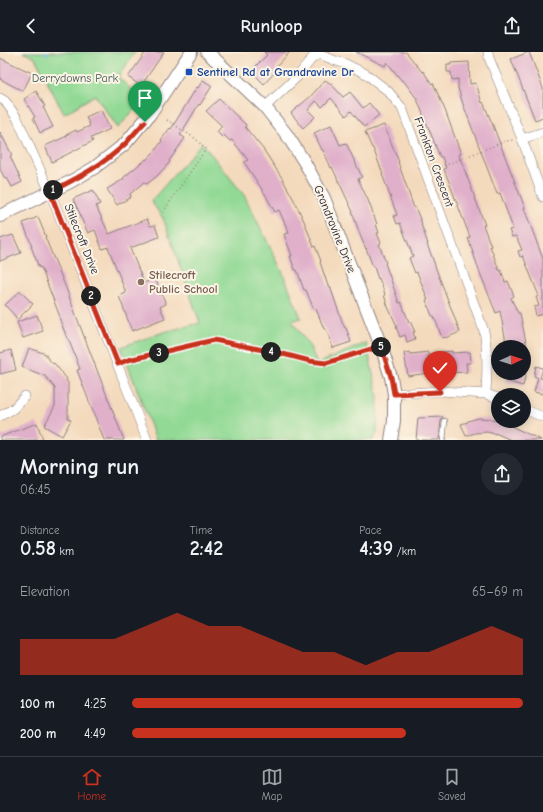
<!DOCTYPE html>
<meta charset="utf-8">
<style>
:root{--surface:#171b24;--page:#242831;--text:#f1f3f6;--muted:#9ea1a6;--line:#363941;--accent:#c8321e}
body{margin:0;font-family:"Comic Neue",sans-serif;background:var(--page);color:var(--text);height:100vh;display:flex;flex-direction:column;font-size:15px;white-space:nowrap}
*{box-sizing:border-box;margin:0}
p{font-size:13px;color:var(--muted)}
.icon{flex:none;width:22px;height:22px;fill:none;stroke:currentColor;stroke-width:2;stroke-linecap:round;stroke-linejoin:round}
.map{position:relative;height:388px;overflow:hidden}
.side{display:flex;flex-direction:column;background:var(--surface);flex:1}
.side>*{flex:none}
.needle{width:26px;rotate:86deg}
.buttons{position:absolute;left:491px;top:288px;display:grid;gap:8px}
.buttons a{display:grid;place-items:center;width:40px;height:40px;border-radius:50%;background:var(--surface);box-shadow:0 2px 10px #0003;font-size:20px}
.pin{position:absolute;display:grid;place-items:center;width:34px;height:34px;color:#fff;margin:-41px -17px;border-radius:50% 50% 50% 0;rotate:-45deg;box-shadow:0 0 4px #0007}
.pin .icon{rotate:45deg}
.km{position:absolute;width:20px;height:20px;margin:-10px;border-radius:50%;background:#222;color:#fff;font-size:11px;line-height:20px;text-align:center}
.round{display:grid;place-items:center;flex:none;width:42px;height:42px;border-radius:21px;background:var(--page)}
.headline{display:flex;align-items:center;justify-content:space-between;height:68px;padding:0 20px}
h1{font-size:22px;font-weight:700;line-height:30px}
.figures{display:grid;grid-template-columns:repeat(3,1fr);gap:6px;height:68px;padding:4px 20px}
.figures div{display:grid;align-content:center}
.figures b{font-size:20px;font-weight:700}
.figures small{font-size:11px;font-weight:400}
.figures p{font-size:11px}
.chart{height:112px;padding:8px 20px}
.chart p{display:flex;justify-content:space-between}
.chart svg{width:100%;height:72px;margin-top:4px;fill:var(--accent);opacity:.7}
ul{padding:0 20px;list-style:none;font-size:13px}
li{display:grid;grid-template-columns:64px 48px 1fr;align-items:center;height:30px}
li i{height:10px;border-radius:5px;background:var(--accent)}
header{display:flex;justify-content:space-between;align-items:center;height:52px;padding:0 20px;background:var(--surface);font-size:18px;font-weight:700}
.tab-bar{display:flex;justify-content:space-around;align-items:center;height:56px;border-top:1px solid var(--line);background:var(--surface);font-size:11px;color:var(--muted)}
.tab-bar a{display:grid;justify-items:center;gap:2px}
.tab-bar .on{color:var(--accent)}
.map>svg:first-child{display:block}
</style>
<header><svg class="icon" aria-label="back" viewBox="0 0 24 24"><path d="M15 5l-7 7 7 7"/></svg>Runloop<svg class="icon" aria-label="share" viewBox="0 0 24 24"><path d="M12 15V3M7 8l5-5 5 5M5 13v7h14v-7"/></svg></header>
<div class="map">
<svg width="543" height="388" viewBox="0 0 543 388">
<rect width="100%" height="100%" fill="#fcf5e5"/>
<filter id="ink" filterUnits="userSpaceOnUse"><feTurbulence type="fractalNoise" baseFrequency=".025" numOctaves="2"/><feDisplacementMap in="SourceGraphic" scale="8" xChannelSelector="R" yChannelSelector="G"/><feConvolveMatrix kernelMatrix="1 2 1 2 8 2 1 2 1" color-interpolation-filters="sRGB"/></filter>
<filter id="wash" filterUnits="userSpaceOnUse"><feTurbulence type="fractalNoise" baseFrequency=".012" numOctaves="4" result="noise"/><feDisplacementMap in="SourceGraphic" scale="16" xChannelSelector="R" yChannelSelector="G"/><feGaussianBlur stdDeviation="0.9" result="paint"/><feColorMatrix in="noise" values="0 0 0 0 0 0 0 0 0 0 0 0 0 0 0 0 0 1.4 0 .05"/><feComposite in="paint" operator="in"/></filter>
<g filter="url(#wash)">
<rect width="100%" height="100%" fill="#f4dabd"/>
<path fill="#91d994" stroke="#5a7e68" d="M23 0H135L118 25 143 48 118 76 95 43 64 62 35 6Z
M202 91 244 143 282 219 301 266 292 269 310 295 317 312 366 291 378 344 377 381 373 388H156L121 295 164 280 200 271 163 166 151 149Z"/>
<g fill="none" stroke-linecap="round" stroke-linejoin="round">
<path stroke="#73bdec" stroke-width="2.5" d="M46 0 47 2"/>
</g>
<g id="blocks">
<path fill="#e0b0cb" d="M146 0H164L141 34 128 25Z
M264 0H290L275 16 277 18 264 32 251 19 267 3Z
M356 0H406L422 20 423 19 432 32 433 31 445 58 461 102 459 103 485 173H483L491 194H490L499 218H501L505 230 508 229 514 244 511 246 518 261H520L527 295H507L500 259 496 261 480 221 468 186 470 185 444 117 446 116 442 105H440L417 47 403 28 402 29 387 10 385 14Z
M529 0 543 36V65L535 68 511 7Z
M0 6 32 21 23 39 0 27Z
M469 10 470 32 476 31 482 51 483 50 492 71 525 156H524L543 207V262L536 264 534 255 539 254 536 245 539 244 523 204 520 205 518 199 522 198 516 184 512 185 509 178 513 177 510 168 500 141 497 142 483 105 463 52 458 36V27L452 28 451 20H447V13H451L450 11Z
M203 28 212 34 200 53 199 52 180 83 185 86 169 109 170 110 157 124 147 132 144 130 130 142 131 145 117 153 107 137 124 127 123 126 141 111V112L146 107V108L155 99 162 89 161 88 170 76 171 77 197 35 198 36Z
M325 28 331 32 343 45 350 40 363 56 369 51 379 63 364 75 351 59 346 64 331 46 322 55 316 49 308 58 315 65 303 76 291 61 311 44Z
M36 39 45 54 43 55 53 75 40 81 33 66 35 65 24 47Z
M219 47 246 73 245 75 263 97 284 129V130L294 148 304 169 314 195 315 194 321 209 320 210 328 234H330L335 249 343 272 345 276H346L351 290 333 296 326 277H324L316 257 314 258 306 238H304L297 218H295L290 204H292L284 182 289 181 279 158 275 160 267 146V145L244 110 248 108 232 88 230 89 224 83 222 85 217 80 222 74 206 59Z
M101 58 110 77 91 86 93 89 52 110 45 94 67 84 66 83 76 78 77 80 90 74 86 65Z
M331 73 340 93 346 91 362 125 358 127 368 148 377 172H376L379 181H377L381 191 379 192 386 211H385L399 251 401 250 409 270 410 269 415 280H413L415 287 407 290 405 283 400 285 396 275 397 274 388 255 384 243 385 242 379 226 378 227 374 215H373L366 196V197L362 188 352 160H353L332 115 331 116 323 98H322L314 81Z
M384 73 399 110H398L414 156 415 155 422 172H421L428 192H427L435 213V214L460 280 448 285 442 286 434 264H432L426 248H428L417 220 415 221 409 206 413 204 400 171 397 172 394 164 397 163 382 122H383L373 96H372L365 80Z
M0 80 12 103 10 104 22 130 12 135 7 126 5 127 0 117Z
M93 138 100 152 96 154 109 182 147 167 150 174 155 173 159 185 130 196 144 231 155 226 166 252 160 255 165 266 132 279 119 244 126 241 108 195 102 197 95 178 88 181 80 164H81L73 147Z
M38 165 46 185H45L66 236 80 274 124 388H104L77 318 80 317 68 286H67L59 265H60L41 215 39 216 31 194H32L23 171Z
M13 183 21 201 0 209V187Z
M20 239 33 252 17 268 15 264 5 253Z
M37 263 43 279 23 286 17 270Z
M29 296 46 302V304L53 312 54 311 67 327 66 328 68 331V367L71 368 62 384 44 374 55 354V336L45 324 22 315Z
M11 298 16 318 0 322V301Z
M452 299V301L470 300 471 311H466L467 320 446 321 445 317 429 319V321L408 324 404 301 410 300 411 302 428 300 429 308 442 306V300Z
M536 314 543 316 540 326H543V342L534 340 538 326 534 324Z
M507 321H526L523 334 505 329Z
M443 365 441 369 439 388H416L418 366Z
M478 366 491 367V368L500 369 541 388H511L495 381V382L487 380 475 381 466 384 461 372 468 370V369Z
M37 371 43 388H0V385Z"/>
</g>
</g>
<g filter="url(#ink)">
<use href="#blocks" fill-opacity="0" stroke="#8b7e7c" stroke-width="1"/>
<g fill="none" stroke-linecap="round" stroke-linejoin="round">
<g stroke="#8b7e7c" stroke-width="6">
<path id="service" d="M443 388 445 369"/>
</g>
<g stroke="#8b7e7c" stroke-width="10">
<path id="minor" d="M488 0 489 6 522 87 543 145
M0 46 5 49 17 66 50 140 147 388
M265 55 298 24 313 5 320 2 333 8 346 12 366 22 388 39 402 56 484 279C488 300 487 321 486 342
M522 87 543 80
M394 342 441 339 486 342 498 346
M524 357 543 365
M0 364 13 357 25 344"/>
</g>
<g stroke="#8b7e7c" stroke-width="14">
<path id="tertiary" d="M207 0 221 13 265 55 287 83 305 111 324 146 381 294 391 325 394 342V369L391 388
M0 164 70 130 94 116 125 92 150 62 191 0"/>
</g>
<path stroke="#8b7e7c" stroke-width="1.5" stroke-dasharray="1 3" stroke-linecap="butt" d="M167 68 196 87 205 97
M433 118 506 89 513 88
M163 160 208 94
M125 309 215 288 283 302 310 309 326 311 372 296"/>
<use href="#service" stroke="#fff" stroke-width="4.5"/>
<use href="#minor" stroke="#fff" stroke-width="9"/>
<use href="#tertiary" stroke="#fff" stroke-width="12"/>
</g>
</g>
<g fill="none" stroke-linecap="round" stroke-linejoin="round" filter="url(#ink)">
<g stroke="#fff" stroke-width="8">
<path id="route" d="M145 70C138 77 132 84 126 91 105 112 77 126 50 140L118 312 128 308 214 288 283 302 310 309 326 311 381 294 391 325 394 342 440 340"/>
</g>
<use href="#route" stroke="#c8321e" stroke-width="5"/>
</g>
<rect fill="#1a4fb4" stroke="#fcf5e5" stroke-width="1.5" x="185" y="16" width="8" height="8" rx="2"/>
<circle fill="#8d6e63" stroke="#fcf5e5" stroke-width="1.5" cx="141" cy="230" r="4"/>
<g text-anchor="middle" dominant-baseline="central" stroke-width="4" stroke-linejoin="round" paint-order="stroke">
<g font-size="12" font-weight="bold" fill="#164399" stroke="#fcf5e5" text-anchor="start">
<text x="197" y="20">Sentinel Rd at Grandravine Dr</text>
</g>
<g font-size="12" fill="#435956" stroke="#fcf5e5">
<text x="75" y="26">Derrydowns Park</text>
</g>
<g font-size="12" fill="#22223b" stroke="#fcf5e5">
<text transform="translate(434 110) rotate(70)">Frankton Crescent</text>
<text transform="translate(335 177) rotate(68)">Grandravine Drive</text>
<text transform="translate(82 187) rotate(68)">Stilecroft Drive</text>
</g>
<g font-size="12" font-weight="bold" fill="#785e54" stroke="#fcf5e5" text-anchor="start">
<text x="149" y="223">Stilecroft<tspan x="149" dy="14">Public School</tspan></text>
</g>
</g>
</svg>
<div class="buttons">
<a><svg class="needle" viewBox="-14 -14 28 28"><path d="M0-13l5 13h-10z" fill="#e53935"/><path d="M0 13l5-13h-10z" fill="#9ea1a6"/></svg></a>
<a><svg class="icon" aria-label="layers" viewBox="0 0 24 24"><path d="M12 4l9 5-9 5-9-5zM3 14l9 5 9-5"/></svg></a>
</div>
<div class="pin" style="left:145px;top:70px;background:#1e9e55"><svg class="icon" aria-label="arrive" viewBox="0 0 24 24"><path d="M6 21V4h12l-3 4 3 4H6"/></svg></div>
<div class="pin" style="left:440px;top:340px;background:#d93025"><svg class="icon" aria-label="check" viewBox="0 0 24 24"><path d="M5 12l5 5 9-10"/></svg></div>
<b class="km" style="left:53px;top:138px">1</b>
<b class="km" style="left:91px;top:244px">2</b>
<b class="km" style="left:159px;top:301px">3</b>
<b class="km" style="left:271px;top:300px">4</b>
<b class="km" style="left:381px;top:295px">5</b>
</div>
<section class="side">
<div class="headline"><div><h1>Morning run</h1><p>06:45</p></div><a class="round"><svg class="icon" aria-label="share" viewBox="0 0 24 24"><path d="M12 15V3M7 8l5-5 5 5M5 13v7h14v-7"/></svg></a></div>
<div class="figures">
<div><p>Distance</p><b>0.58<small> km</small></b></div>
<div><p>Time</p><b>2:42</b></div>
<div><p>Pace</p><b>4:39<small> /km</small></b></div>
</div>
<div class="chart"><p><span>Elevation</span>65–69 m</p>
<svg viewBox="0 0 160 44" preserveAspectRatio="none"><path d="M0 44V22L10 22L20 22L30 22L40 14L50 6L60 14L70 14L80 22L90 30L100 30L110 38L120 30L130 30L140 22L150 14L160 22V44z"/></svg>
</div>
<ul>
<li><b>100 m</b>4:25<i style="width:100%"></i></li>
<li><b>200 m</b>4:49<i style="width:70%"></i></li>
</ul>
</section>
<nav class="tab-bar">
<a class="on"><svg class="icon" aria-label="home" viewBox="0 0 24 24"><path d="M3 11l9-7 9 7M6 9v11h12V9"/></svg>Home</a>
<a><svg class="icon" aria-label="map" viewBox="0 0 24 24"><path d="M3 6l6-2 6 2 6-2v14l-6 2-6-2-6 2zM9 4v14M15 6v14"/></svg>Map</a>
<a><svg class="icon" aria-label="saved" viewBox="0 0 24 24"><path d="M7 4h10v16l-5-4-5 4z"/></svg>Saved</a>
</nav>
